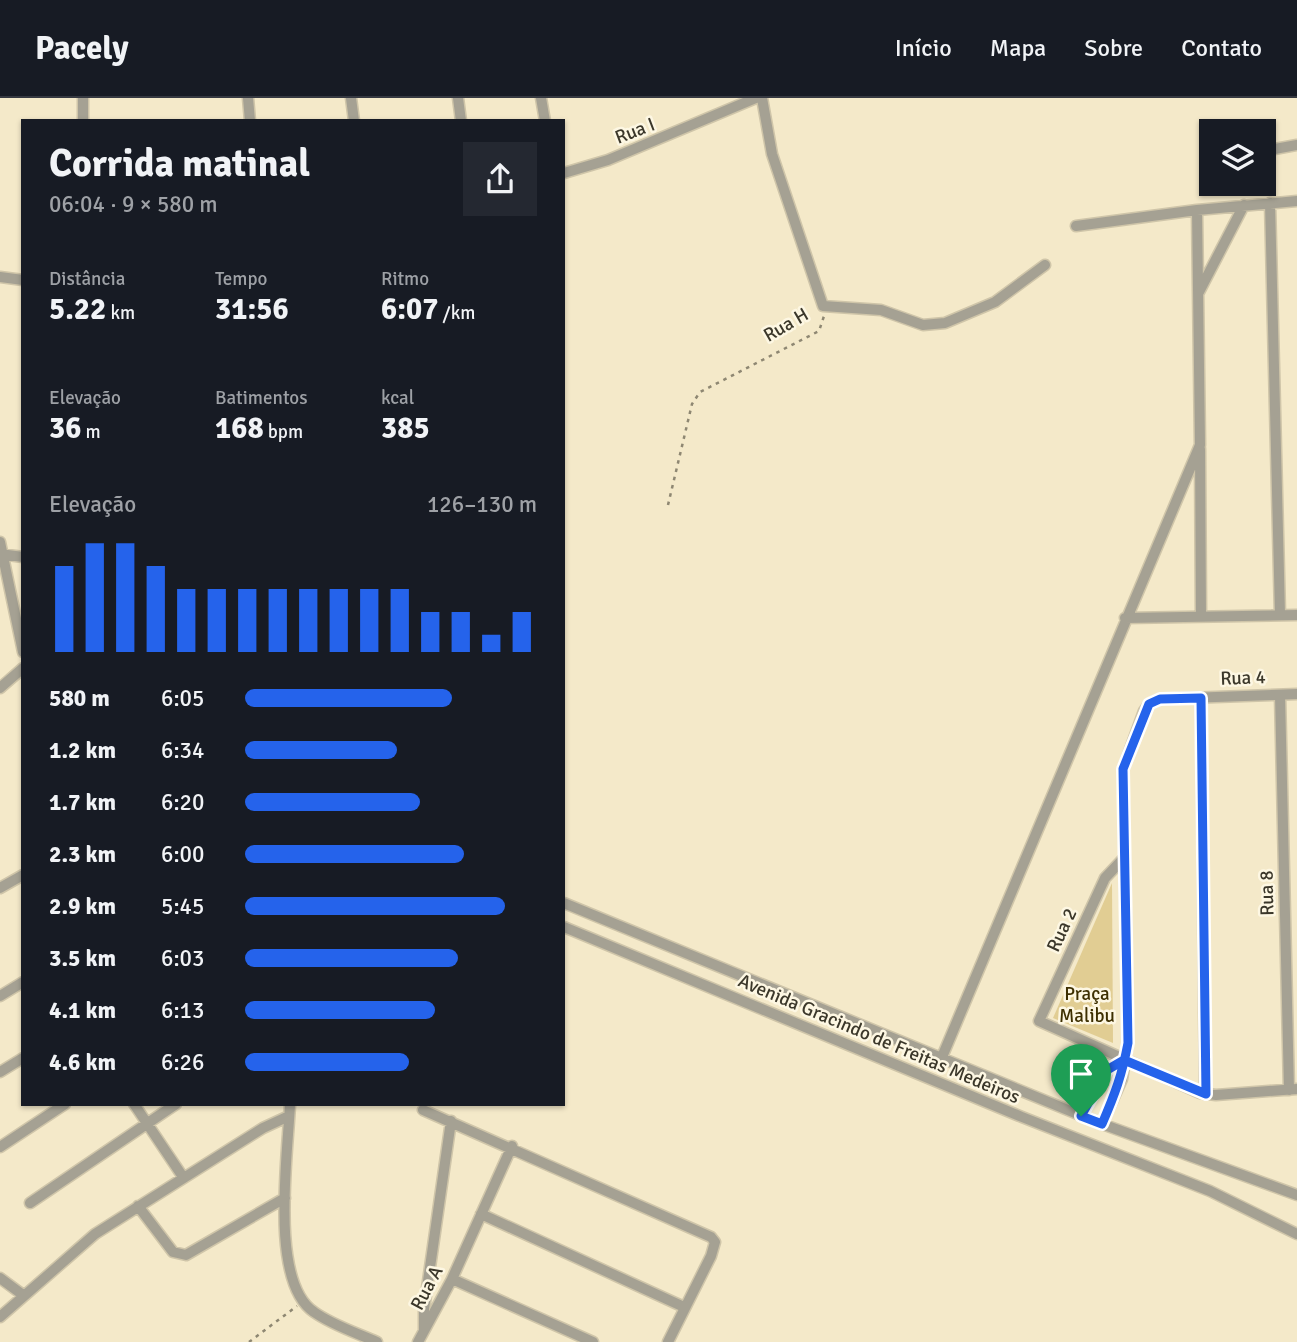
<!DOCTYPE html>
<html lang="pt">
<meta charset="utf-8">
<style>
:root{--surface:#171b24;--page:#242831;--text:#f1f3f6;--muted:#9ea1a6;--line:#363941;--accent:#2563eb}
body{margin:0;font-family:Signika,sans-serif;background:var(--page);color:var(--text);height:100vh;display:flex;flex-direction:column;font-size:26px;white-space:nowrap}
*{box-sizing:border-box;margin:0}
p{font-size:23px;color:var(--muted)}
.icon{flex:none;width:38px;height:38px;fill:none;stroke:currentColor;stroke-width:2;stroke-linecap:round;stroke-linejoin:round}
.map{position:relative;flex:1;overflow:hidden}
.details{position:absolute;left:21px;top:21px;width:544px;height:987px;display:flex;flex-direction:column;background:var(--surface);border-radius:0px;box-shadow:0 2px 5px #0004}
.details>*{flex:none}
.controls{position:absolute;left:1199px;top:21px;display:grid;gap:14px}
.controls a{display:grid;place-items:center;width:77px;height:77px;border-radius:0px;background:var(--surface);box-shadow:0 2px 5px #0004;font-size:35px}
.pin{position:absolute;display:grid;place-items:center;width:60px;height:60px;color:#fff;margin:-72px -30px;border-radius:50% 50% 50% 0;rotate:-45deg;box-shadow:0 0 7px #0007}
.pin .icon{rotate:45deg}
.round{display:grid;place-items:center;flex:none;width:74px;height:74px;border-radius:0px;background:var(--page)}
.head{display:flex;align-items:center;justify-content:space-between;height:119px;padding:0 28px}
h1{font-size:38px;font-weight:700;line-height:52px}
.figures{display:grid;grid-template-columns:repeat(3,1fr);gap:10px;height:119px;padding:7px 28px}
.figures div{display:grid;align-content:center}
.figures b{font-size:30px;font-weight:700}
.figures small{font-size:19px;font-weight:400}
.figures p{font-size:19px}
.chart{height:196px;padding:14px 28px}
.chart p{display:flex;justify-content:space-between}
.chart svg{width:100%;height:126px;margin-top:7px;stroke:var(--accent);stroke-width:6}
ul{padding:0 28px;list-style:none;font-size:23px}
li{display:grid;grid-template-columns:112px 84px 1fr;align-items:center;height:52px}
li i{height:18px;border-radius:9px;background:var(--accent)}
header{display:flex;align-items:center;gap:42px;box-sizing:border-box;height:98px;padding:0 35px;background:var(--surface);border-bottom:2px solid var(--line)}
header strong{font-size:33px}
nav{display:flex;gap:38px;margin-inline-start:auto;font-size:24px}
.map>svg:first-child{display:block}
</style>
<header>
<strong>Pacely</strong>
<nav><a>Início</a><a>Mapa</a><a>Sobre</a><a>Contato</a></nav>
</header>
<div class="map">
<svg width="1297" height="1244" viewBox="0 0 1297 1244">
<rect width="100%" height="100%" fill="#f4e9c9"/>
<path fill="#e1cd93" d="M1112 785 1113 945 1053 920Z"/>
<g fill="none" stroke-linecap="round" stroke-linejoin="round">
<g stroke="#cfc5a9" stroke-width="13">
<path id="street" d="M248 0 250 23
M351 0 354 23
M458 0 461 23
M541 0 545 23
M762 0 772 56 823 208 881 212 923 227 945 225 995 204 1045 167
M83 23V0
M1264 53 1297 47
M564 75 608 62 756 0
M1270 105 1280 517
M1076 128 1197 112 1297 103
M0 179 23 182
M1199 194 1244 107
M1200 351 1201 519
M0 444 23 554
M0 456 23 459
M1125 520 1297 517
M0 590 23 570
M1280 597 1289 992
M1201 600 1205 996
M1124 760 1105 780 1039 923 1200 995 1216 997 1297 991
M0 790 23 777
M564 805 1102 1026 1297 1097
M564 829 1022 1019 1210 1093 1297 1136
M0 898 23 884
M942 959 1200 347 1197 112
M0 974 23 960
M134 1006 183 1079
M290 1006C288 1056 269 1184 314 1214 332 1227 357 1235 377 1244
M423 1012 711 1139 715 1144 711 1158 668 1244
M1081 1018 1107 972 1124 962
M1102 1026 1122 981 1128 945 1123 671 1144 613 1149 606 1160 601 1297 596
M0 1049 65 1006
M30 1105 176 1006
M138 1108 173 1154 186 1157 285 1100
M481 1116 684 1209
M0 1180 23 1197
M452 1181 593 1244
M0 1219 95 1136 263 1030 289 1018
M424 1232V1211L451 1023
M418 1244 452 1181 512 1048"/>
</g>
<path stroke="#8e8772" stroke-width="2.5" stroke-dasharray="3.5 5" stroke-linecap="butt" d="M668 407 692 306 700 294 819 233 824 218
M249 1244 297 1208"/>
<use href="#street" stroke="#a5a193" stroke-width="10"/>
</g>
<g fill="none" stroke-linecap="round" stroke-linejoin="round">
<g stroke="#fff" stroke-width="14">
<path id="route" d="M1081 1018 1107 972 1124 962 1206 996 1201 600 1160 601 1149 606 1123 671 1128 945C1122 977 1115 996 1102 1026L1081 1018"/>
</g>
<use href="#route" stroke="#2563eb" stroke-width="9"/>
</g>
<g text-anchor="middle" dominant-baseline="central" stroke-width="5" stroke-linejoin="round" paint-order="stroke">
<g font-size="19" fill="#3b372a" stroke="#fdf7e3">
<text transform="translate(635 33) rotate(-21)">Rua I</text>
<text transform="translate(786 227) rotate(-30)">Rua H</text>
<text transform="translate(1243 580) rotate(-2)">Rua 4</text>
<text transform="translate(1267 795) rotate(-91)">Rua 8</text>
<text transform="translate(1062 832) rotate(-65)">Rua 2</text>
<text transform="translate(879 941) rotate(23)">Avenida Gracindo de Freitas Medeiros</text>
<text transform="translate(427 1190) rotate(-62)">Rua A</text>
</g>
<g font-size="19" fill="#3d2f01" stroke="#fdf7e3">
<text x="1087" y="896">Praça<tspan x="1087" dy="22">Malibu</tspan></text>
</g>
</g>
</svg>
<div class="controls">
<a><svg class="icon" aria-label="layers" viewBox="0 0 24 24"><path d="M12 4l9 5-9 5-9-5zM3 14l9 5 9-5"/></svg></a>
</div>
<div class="pin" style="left:1081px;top:1018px;background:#1e9e55"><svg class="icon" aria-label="arrive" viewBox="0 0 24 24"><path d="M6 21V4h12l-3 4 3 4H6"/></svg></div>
<section class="details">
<div class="head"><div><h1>Corrida matinal</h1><p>06:04 · 9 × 580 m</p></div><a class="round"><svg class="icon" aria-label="share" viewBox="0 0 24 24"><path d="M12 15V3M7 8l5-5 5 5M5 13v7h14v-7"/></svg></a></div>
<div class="figures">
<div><p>Distância</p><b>5.22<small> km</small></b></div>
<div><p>Tempo</p><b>31:56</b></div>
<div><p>Ritmo</p><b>6:07<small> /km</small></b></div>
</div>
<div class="figures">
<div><p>Elevação</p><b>36<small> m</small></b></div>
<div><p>Batimentos</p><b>168<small> bpm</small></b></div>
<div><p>kcal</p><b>385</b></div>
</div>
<div class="chart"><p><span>Elevação</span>126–130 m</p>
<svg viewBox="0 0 160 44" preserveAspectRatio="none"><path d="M5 44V14M15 44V6M25 44V6M35 44V14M45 44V22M55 44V22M65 44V22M75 44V22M85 44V22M95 44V22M105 44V22M115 44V22M125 44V30M135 44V30M145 44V38M155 44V30"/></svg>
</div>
<ul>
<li><b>580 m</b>6:05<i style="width:71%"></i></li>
<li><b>1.2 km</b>6:34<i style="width:52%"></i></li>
<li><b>1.7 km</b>6:20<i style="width:60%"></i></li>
<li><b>2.3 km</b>6:00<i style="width:75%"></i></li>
<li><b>2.9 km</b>5:45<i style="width:89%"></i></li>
<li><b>3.5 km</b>6:03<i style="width:73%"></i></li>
<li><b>4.1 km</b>6:13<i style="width:65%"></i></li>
<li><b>4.6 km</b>6:26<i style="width:56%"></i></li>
</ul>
</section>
</div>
